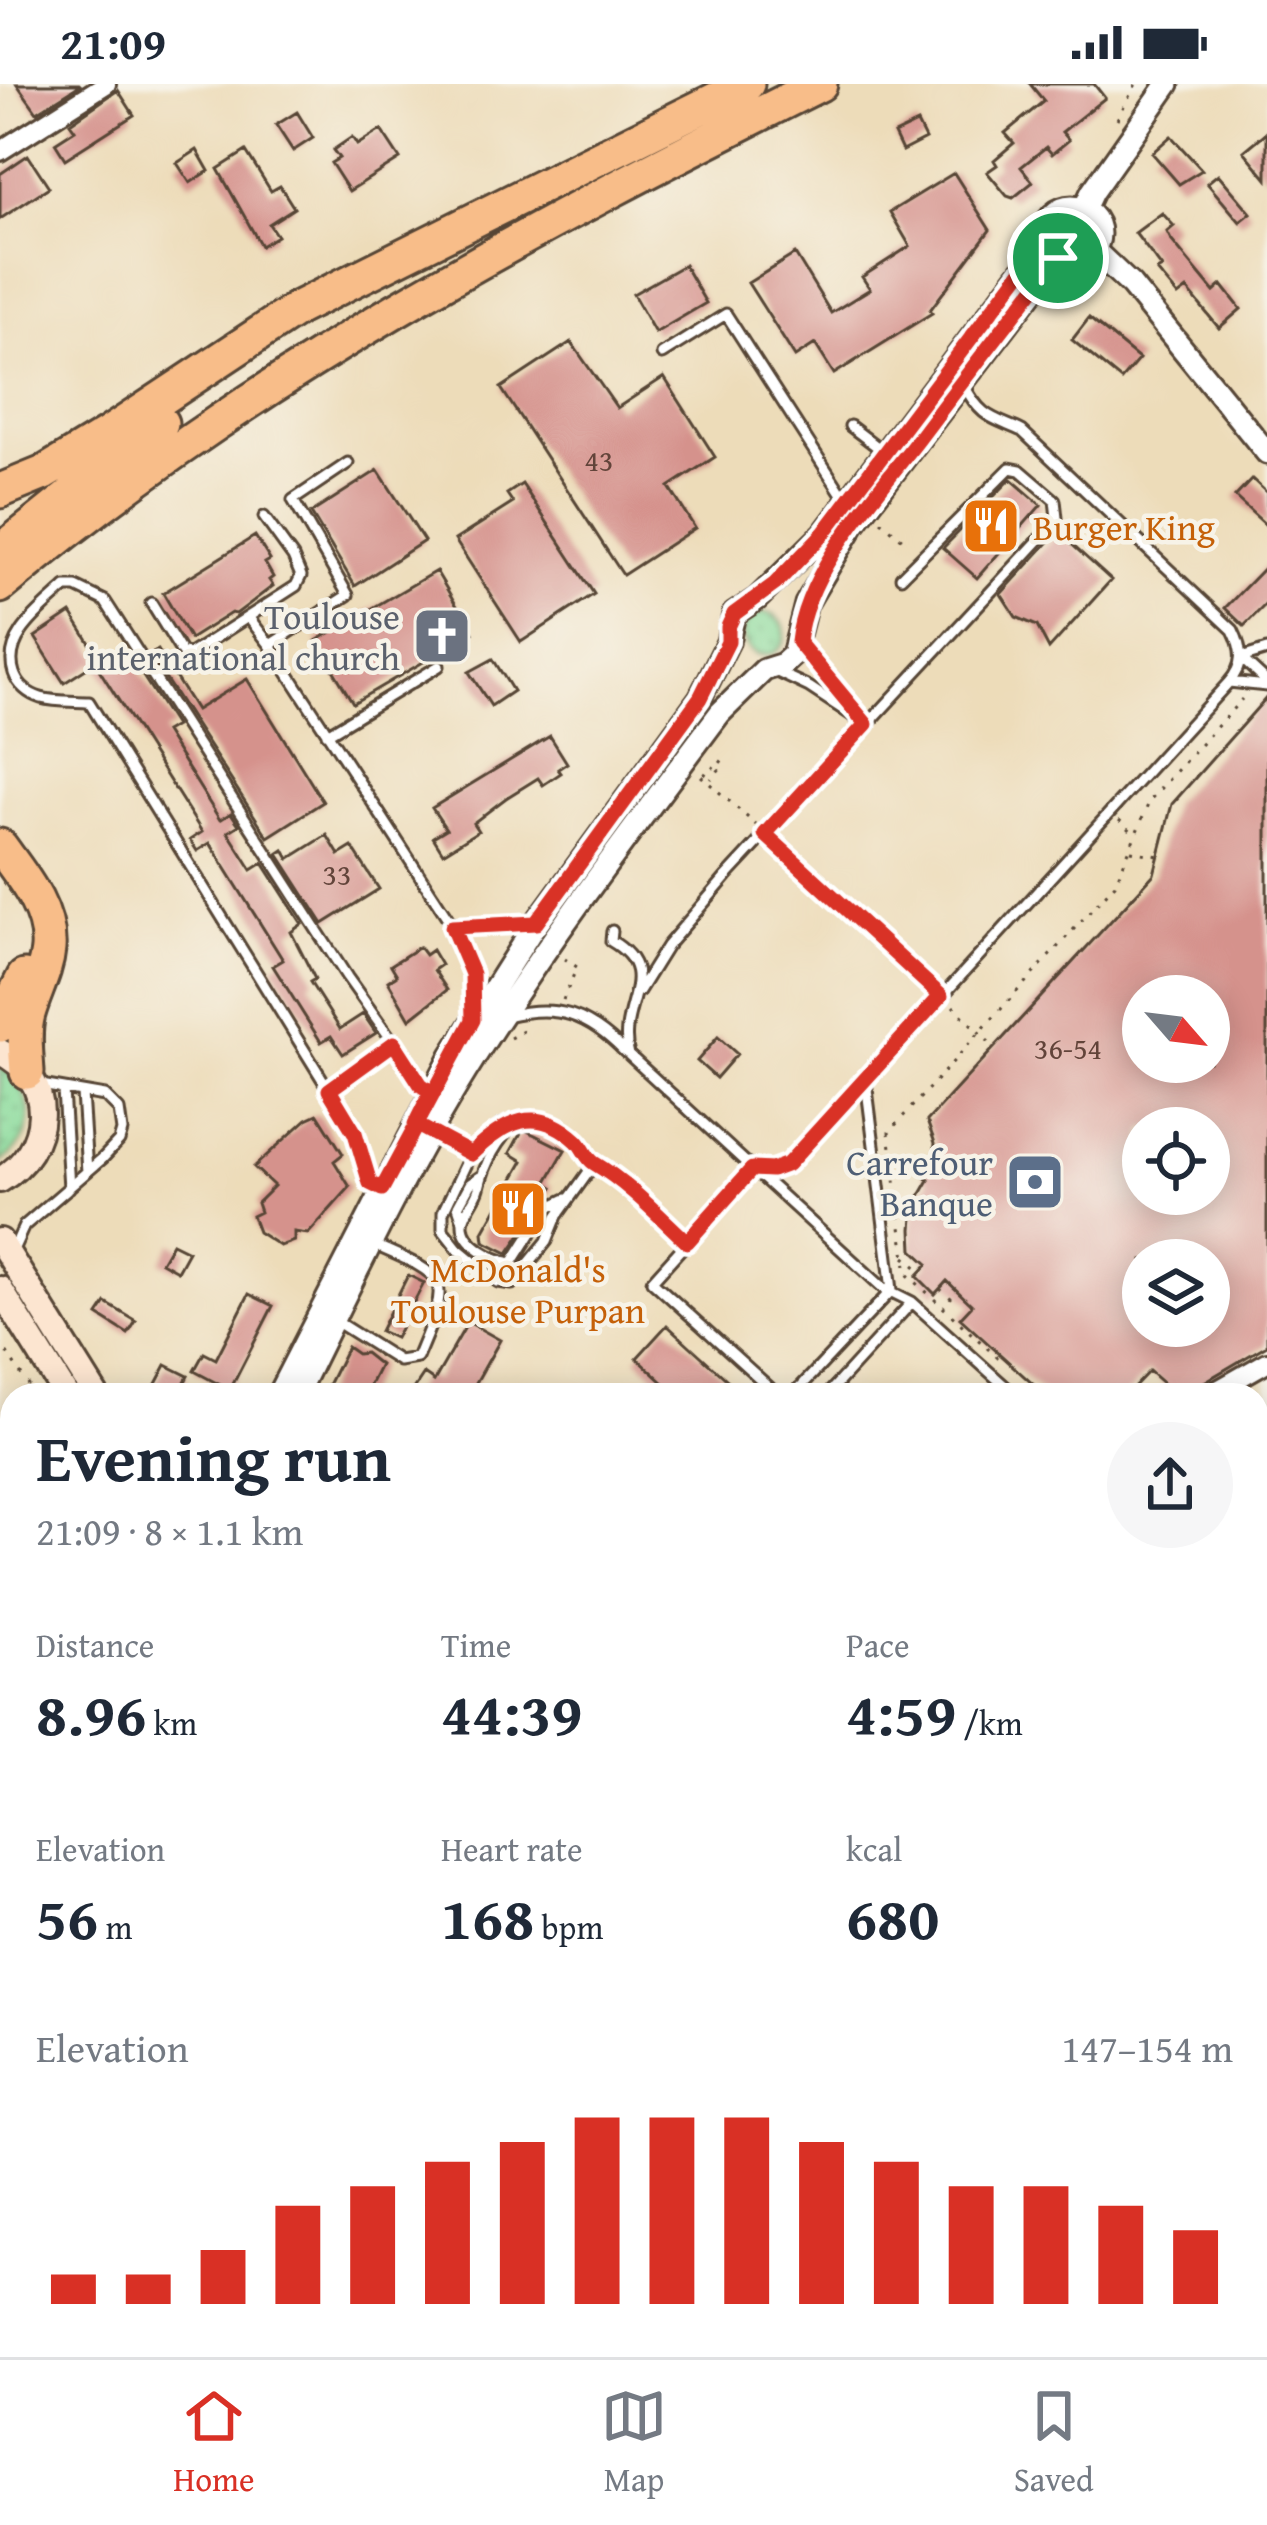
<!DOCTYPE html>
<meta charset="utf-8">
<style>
:root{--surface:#fff;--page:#f6f6f7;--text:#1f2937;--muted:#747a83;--line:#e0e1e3;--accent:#d93025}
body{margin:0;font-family:"Gentium Book Plus",serif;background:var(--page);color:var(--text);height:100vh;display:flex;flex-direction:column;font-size:45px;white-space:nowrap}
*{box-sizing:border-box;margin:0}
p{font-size:39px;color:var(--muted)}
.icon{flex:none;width:66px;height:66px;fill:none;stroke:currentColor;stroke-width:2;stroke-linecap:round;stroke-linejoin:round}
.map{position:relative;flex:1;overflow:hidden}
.panel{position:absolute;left:0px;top:1299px;width:1269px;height:975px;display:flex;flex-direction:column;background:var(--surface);border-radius:36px 36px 0 0;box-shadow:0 6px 30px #0003}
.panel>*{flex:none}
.needle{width:78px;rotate:118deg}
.fabs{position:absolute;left:1122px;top:891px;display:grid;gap:24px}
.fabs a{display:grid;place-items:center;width:108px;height:108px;border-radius:50%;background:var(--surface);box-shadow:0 6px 30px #0003;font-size:60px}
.pin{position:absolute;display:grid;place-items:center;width:102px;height:102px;color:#fff;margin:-51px;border:6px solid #fff;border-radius:50%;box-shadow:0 3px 12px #0007}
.round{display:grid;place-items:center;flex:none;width:126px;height:126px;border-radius:63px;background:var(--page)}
.headline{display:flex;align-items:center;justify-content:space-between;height:204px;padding:0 36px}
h1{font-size:66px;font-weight:600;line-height:90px}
.metrics{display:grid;grid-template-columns:repeat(3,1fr);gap:18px;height:204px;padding:12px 36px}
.metrics div{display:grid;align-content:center}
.metrics b{font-size:60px;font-weight:600}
.metrics small{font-size:33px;font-weight:400}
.metrics p{font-size:33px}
.chart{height:336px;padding:24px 36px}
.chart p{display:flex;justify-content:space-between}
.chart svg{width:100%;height:216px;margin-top:12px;stroke:var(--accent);stroke-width:6}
.status{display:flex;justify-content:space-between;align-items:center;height:84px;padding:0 60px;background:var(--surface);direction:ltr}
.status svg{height:33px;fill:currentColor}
.tabs{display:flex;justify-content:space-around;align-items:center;height:168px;border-top:3px solid var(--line);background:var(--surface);font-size:33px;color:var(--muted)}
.tabs a{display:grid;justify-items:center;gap:6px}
.tabs .selected{color:var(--accent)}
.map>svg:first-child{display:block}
</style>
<div class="status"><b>21:09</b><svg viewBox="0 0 49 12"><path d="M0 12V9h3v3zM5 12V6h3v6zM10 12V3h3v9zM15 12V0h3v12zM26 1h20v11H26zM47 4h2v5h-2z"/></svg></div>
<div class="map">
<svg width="1267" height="2273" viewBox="0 0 1267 2273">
<defs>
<pattern id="grass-dots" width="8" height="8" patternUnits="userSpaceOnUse" patternTransform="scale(3)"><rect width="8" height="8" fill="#89db9b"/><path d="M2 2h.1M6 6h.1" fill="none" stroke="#77bc85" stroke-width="1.8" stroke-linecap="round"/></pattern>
</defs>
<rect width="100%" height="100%" fill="#f7f3e8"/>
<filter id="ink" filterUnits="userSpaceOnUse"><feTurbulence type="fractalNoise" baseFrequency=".00833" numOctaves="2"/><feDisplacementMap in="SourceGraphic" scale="24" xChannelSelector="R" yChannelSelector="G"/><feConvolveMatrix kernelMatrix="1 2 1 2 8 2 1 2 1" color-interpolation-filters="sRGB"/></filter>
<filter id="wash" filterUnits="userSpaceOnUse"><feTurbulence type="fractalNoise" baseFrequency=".004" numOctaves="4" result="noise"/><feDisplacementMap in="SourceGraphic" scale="48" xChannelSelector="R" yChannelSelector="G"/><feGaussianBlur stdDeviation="2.7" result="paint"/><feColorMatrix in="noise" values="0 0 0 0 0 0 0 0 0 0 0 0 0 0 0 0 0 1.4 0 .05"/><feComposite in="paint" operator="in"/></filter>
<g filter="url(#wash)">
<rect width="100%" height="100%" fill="#eddcb9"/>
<path fill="url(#grass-dots)" stroke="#62825c" stroke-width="3" d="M743 550a21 21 0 1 1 42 0a21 21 0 1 1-42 0Z
M0 979C35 1010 43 1050 0 1079Z"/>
<path fill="#89db9b" stroke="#62825c" stroke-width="3" d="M1267 1708V1855H1257V1716Z"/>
<g id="blocks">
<path fill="#d5928c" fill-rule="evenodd" d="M17 0H79L80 1 37 28Z
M1030 0H1094L1105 14 1062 48 1069 56 1052 70 1046 63 1021 83 1033 98 1013 114 1007 112 987 88 997 81 994 76 1014 59 1005 49 1044 17Z
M118 6 134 31 65 75 55 59 75 46 70 39Z
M297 28 313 54 293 67 276 41Z
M917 39 925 55 902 67 894 50Z
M381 46 400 75 349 107 331 79 339 74 333 66 352 53 357 61Z
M1267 48V95L1244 67Z
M1171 52 1202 86 1179 100 1152 69Z
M197 66 209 87 190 99 177 79Z
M246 67 271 107 280 102 294 124 269 140 277 152 261 162 218 85Z
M28 71 49 103 0 135V90Z
M954 89 990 146 930 226 932 229 834 290 815 260 795 273 748 199 795 170 831 229 870 205 862 193 910 162 890 128Z
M1218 90 1251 129 1240 138 1207 99Z
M1162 129 1174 142 1167 148 1171 156 1214 208 1222 201 1241 225 1219 244 1187 205 1178 212 1157 187 1162 184 1135 149Z
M684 181 706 219 655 249 633 210Z
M1089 234 1139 275 1121 296 1072 256Z
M571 258 617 324 664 293 715 373 669 403 695 444 623 491 501 304Z
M378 386 424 457 355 502 311 429Z
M1011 395 1041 421 977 494 943 464Z
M1252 395 1267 409V442L1235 413Z
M522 400 594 510 521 558 455 456 513 419 507 410Z
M1058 448 1111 496 1049 565 1037 542 1016 533 1001 510Z
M255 452 270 476 265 479 273 493 269 496 273 502 236 530 231 529 190 555 163 509Z
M1267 481V519L1244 542 1225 524Z
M436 487 473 549 353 619 316 557Z
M71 529 100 575 113 567 125 586 135 580 175 642 165 648 220 736 231 729 239 741 228 748 252 786 263 779 302 840 291 848 315 895 310 898 340 945 363 930 376 949 343 970 331 952 321 958 273 882 283 876 210 759 197 767 190 756 202 748 95 579 64 599 35 553Z
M158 566 196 626 247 595 323 718 268 753 150 571Z
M493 575 513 607 491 622 469 588Z
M1267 613V1261L1182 1311H1176L1149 1287 1126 1311H1045L960 1234 972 1221 947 1197 935 1210 917 1192 928 1180 913 1166 912 1145 914 1122 929 1096 923 1091 934 1071 935 1059 927 1037 1154 790 1172 720ZM1143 912H1209V978H1143ZM1143 1044H1209V1110H1143ZM1143 1176H1209V1242H1143Z
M550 652 567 679 558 685 561 689 543 701 538 694 506 714 473 739 478 747 443 769 433 753 446 745 432 724Z
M327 751 339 771 352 763 379 805 323 840 278 770 284 766 289 775Z
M419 863 425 871 432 866 441 881 434 886 447 906 410 935 388 897 397 891 391 881Z
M718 953 737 970 716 994 697 977Z
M318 1030 343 1070 334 1077 350 1103 308 1150 294 1148V1157L280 1162 258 1148 252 1132 260 1128 257 1119 274 1102 254 1083 307 1035Z
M523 1045 565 1066 546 1099 553 1103 546 1114 508 1169 484 1157 483 1148 523 1077 510 1069Z
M172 1159 188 1167 177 1187 161 1178Z
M408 1191 424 1199 395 1254 380 1247Z
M249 1210 273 1222 230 1306 194 1287 204 1269 216 1275Z
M106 1219 136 1237 128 1250 98 1231Z
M468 1238 500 1256 469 1311H410L424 1290 434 1297Z
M667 1241 725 1294 744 1311H658L666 1301 637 1274Z
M347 1263 357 1270 365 1269 380 1281 365 1311H323Z
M166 1281 188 1292 178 1311H150Z"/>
</g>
</g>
<g filter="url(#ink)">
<use href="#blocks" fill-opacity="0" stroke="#564535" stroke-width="3"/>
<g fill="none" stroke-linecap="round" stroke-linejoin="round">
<g stroke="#564535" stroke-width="15">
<path id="service" d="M662 270 726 230 847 418
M964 301C981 334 991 333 1022 347L1233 546C1243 566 1244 581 1229 598
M850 342 884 368
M348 379 293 416 348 511 270 561 458 850 472 890 473 931
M151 519 182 569 190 570 296 502 301 492 293 473 264 433
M249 534 270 561
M800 560 848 623
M1241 574 1267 598
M1241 574 1267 566
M777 588 809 603 865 640
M327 650 439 582
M452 843 531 839
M612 847 611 857C666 889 615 923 629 971L753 1085 772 1086 789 1080 1229 598 1267 602
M639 907 667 862 727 792 1049 445 1057 434 1055 416 1020 386 1010 384 901 493
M506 932C557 919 588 930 625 968
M394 959 347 893 105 517 76 503H66C43 525 2 553 14 589 18 601 28 610 41 614 55 618 74 617 89 618L329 1006 394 959 421 1001 431 1008
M866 997 892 1206
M63 1006 69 1104
M329 1006 355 1049 370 1099 381 1104
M82 1009 87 1088
M521 1035C552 1039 585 1052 590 1086L557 1132 547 1157 512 1200 498 1198 458 1165 443 1146V1128L471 1069 502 1041Z
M517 1038C498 1054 484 1081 479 1104 476 1116 464 1127 463 1139 462 1161 495 1176 512 1179L547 1124 566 1115
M430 1048 471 1069
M589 1077 609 1085 687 1158
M463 1137 458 1122 470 1100 480 1093
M13 1166 24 1142 103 1074 119 1057 122 1047 119 1026 105 1012 41 1001
M334 1236 399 1277 417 1274C451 1193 453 1195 372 1160
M778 1311 652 1197 753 1085 882 1203 912 1218 1015 1311
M793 1311 892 1206
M827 1311 912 1218
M0 1989 12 1987
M0 2079 12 2078
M711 2262 715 2273
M1062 2262 1078 2273
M641 2273 646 2262
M1132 2273 1137 2262"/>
</g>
<g stroke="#564535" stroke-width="24">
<path id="minor" d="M0 67 106 0
M1209 1311 1267 1278
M1257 1621 1267 1615"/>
</g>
<g stroke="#564535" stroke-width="27">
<path id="tertiary" d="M1045 150a27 27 0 1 1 54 0a27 27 0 1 1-54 0Z
M1084 125 1092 108 1168 0
M1094 166 1131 201 1267 369
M278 1311 452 971 536 839 700 614 728 558 734 530 757 515 824 449 1045 156
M296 1311C350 1202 402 1090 466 987 543 863 632 746 720 629L764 586 783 580 793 571 806 520 854 440 1058 174"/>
</g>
<g stroke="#564535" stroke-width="30">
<path id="secondary" d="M0 968C58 995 51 1067 0 1096
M0 1157 96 1311
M0 1205 66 1311
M0 1597 12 1590
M1257 2004 1267 2009"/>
</g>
<g stroke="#564535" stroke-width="39">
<path id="motorway" d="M0 407 44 389 108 350 298 224 747 0
M0 468 161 339
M0 502C248 293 532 144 820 0
M0 762C21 791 51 826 48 865 46 888 34 908 28 930 23 948 26 969 27 988
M0 941 24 893"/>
</g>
<path stroke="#564535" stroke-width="3" stroke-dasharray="3 9" stroke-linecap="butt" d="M1117 35 1136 0
M1055 128 1068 108
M881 437 904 456
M704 689 707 691 719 676 724 680 711 695
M701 692 756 741
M1119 736 1135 750
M776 760 932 904
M1131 767 1159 772
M563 916 577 883 565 875
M953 922 994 963
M510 954 527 945
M905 1173 921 1187
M940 1205 951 1214 944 1222
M0 1259 35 1311
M998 1274 907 1190 889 1048 1115 800 1150 716 1242 615
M1028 1301 1038 1311
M1263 1332 1267 1338
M1267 1455 1258 1460 1267 1476
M1257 1513 1267 1507
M1257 1563 1267 1580
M1257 1781H1267
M145 2262 167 2273
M739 2262 767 2273
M134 2273 139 2262
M186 2273 191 2262"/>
<use href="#service" stroke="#fff" stroke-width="9"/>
<use href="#minor" stroke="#fff" stroke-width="18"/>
<use href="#tertiary" stroke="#fff" stroke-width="21"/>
<use href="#secondary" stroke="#fce5d0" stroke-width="24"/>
<use href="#motorway" stroke="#f8bd89" stroke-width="33"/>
</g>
</g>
<g fill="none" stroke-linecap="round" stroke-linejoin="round" filter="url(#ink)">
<g stroke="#fff" stroke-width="24">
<path id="route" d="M1058 174 1045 156 824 449 775 500 734 530 728 543V558L700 614 536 839 452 843 472 890 473 936 382 1105 370 1099 355 1049 329 1006 394 959 421 1001 431 1008 415 1040 471 1070C505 1038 536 1019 577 1057 584 1064 586 1074 594 1079 629 1100 657 1130 687 1158L752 1085 772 1086 788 1080 941 912 765 750 866 640 798 558C806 486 875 412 918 356 964 295 1011 234 1058 174"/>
</g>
<use href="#route" stroke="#d93025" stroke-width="15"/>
</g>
<defs>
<g id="restaurant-square" transform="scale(3)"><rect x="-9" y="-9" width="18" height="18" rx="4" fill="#e8710a" stroke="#f7f3e8"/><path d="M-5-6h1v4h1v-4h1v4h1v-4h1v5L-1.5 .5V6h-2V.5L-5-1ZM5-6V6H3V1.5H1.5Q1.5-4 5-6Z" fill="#fff"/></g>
<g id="church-square" transform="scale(3)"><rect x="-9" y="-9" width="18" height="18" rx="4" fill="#6b7280" stroke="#f7f3e8"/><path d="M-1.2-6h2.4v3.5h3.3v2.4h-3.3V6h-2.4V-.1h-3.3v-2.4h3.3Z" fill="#fff"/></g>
<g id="bank-square" transform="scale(3)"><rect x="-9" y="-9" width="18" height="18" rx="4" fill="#5c6f8a" stroke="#f7f3e8"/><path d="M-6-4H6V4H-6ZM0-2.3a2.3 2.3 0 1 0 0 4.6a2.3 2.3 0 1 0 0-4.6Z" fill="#fff"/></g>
</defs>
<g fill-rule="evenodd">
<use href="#restaurant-square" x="991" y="442"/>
<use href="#church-square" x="442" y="552"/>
<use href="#bank-square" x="1035" y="1098"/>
<use href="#restaurant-square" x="518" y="1125"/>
</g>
<g text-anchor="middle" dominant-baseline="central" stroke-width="9" stroke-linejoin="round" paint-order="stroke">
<g font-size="30" fill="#62443a">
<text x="599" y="376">43</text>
<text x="337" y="790">33</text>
<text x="1068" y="964">36-54</text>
</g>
<g font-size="36" fill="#c56008" stroke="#f7f3e8" text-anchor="start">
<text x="1033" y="442">Burger King</text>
<text x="518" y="1184" text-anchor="middle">McDonald's<tspan x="518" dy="41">Toulouse Purpan</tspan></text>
</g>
<g font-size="36" fill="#5b616d" stroke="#f7f3e8" text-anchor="end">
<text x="400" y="531">Toulouse<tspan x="400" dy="41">international church</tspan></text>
</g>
<g font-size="36" fill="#4e5e75" stroke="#f7f3e8" text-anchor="end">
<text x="993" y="1077">Carrefour<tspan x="993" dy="41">Banque</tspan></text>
</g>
</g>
</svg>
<div class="fabs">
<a><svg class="needle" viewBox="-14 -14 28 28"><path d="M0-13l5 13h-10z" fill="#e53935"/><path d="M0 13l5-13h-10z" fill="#747a83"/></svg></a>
<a><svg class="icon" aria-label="locate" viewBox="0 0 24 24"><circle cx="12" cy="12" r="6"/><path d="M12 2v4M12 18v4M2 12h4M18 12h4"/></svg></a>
<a><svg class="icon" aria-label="layers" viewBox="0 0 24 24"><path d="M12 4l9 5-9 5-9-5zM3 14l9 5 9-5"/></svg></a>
</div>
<div class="pin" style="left:1058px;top:174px;background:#1e9e55"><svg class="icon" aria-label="arrive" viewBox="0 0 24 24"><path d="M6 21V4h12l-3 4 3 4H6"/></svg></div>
<section class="panel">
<div class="headline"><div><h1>Evening run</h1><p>21:09 · 8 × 1.1 km</p></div><a class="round"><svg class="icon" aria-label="share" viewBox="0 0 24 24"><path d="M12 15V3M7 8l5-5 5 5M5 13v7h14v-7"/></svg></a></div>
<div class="metrics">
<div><p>Distance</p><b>8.96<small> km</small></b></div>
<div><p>Time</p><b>44:39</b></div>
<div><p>Pace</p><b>4:59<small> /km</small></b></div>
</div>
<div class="metrics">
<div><p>Elevation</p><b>56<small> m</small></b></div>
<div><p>Heart rate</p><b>168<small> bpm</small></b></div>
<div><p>kcal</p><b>680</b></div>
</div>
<div class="chart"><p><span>Elevation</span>147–154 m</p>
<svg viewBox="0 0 160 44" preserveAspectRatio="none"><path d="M5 44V38M15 44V38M25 44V33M35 44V24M45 44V20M55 44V15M65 44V11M75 44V6M85 44V6M95 44V6M105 44V11M115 44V15M125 44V20M135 44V20M145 44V24M155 44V29"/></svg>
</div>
</section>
</div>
<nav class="tabs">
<a class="selected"><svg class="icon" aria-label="home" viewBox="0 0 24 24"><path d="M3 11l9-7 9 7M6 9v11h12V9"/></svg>Home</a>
<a><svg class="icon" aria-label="map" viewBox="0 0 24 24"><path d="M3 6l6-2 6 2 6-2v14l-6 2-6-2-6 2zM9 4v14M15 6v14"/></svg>Map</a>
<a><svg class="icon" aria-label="saved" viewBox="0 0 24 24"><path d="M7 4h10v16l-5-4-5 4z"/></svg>Saved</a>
</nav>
